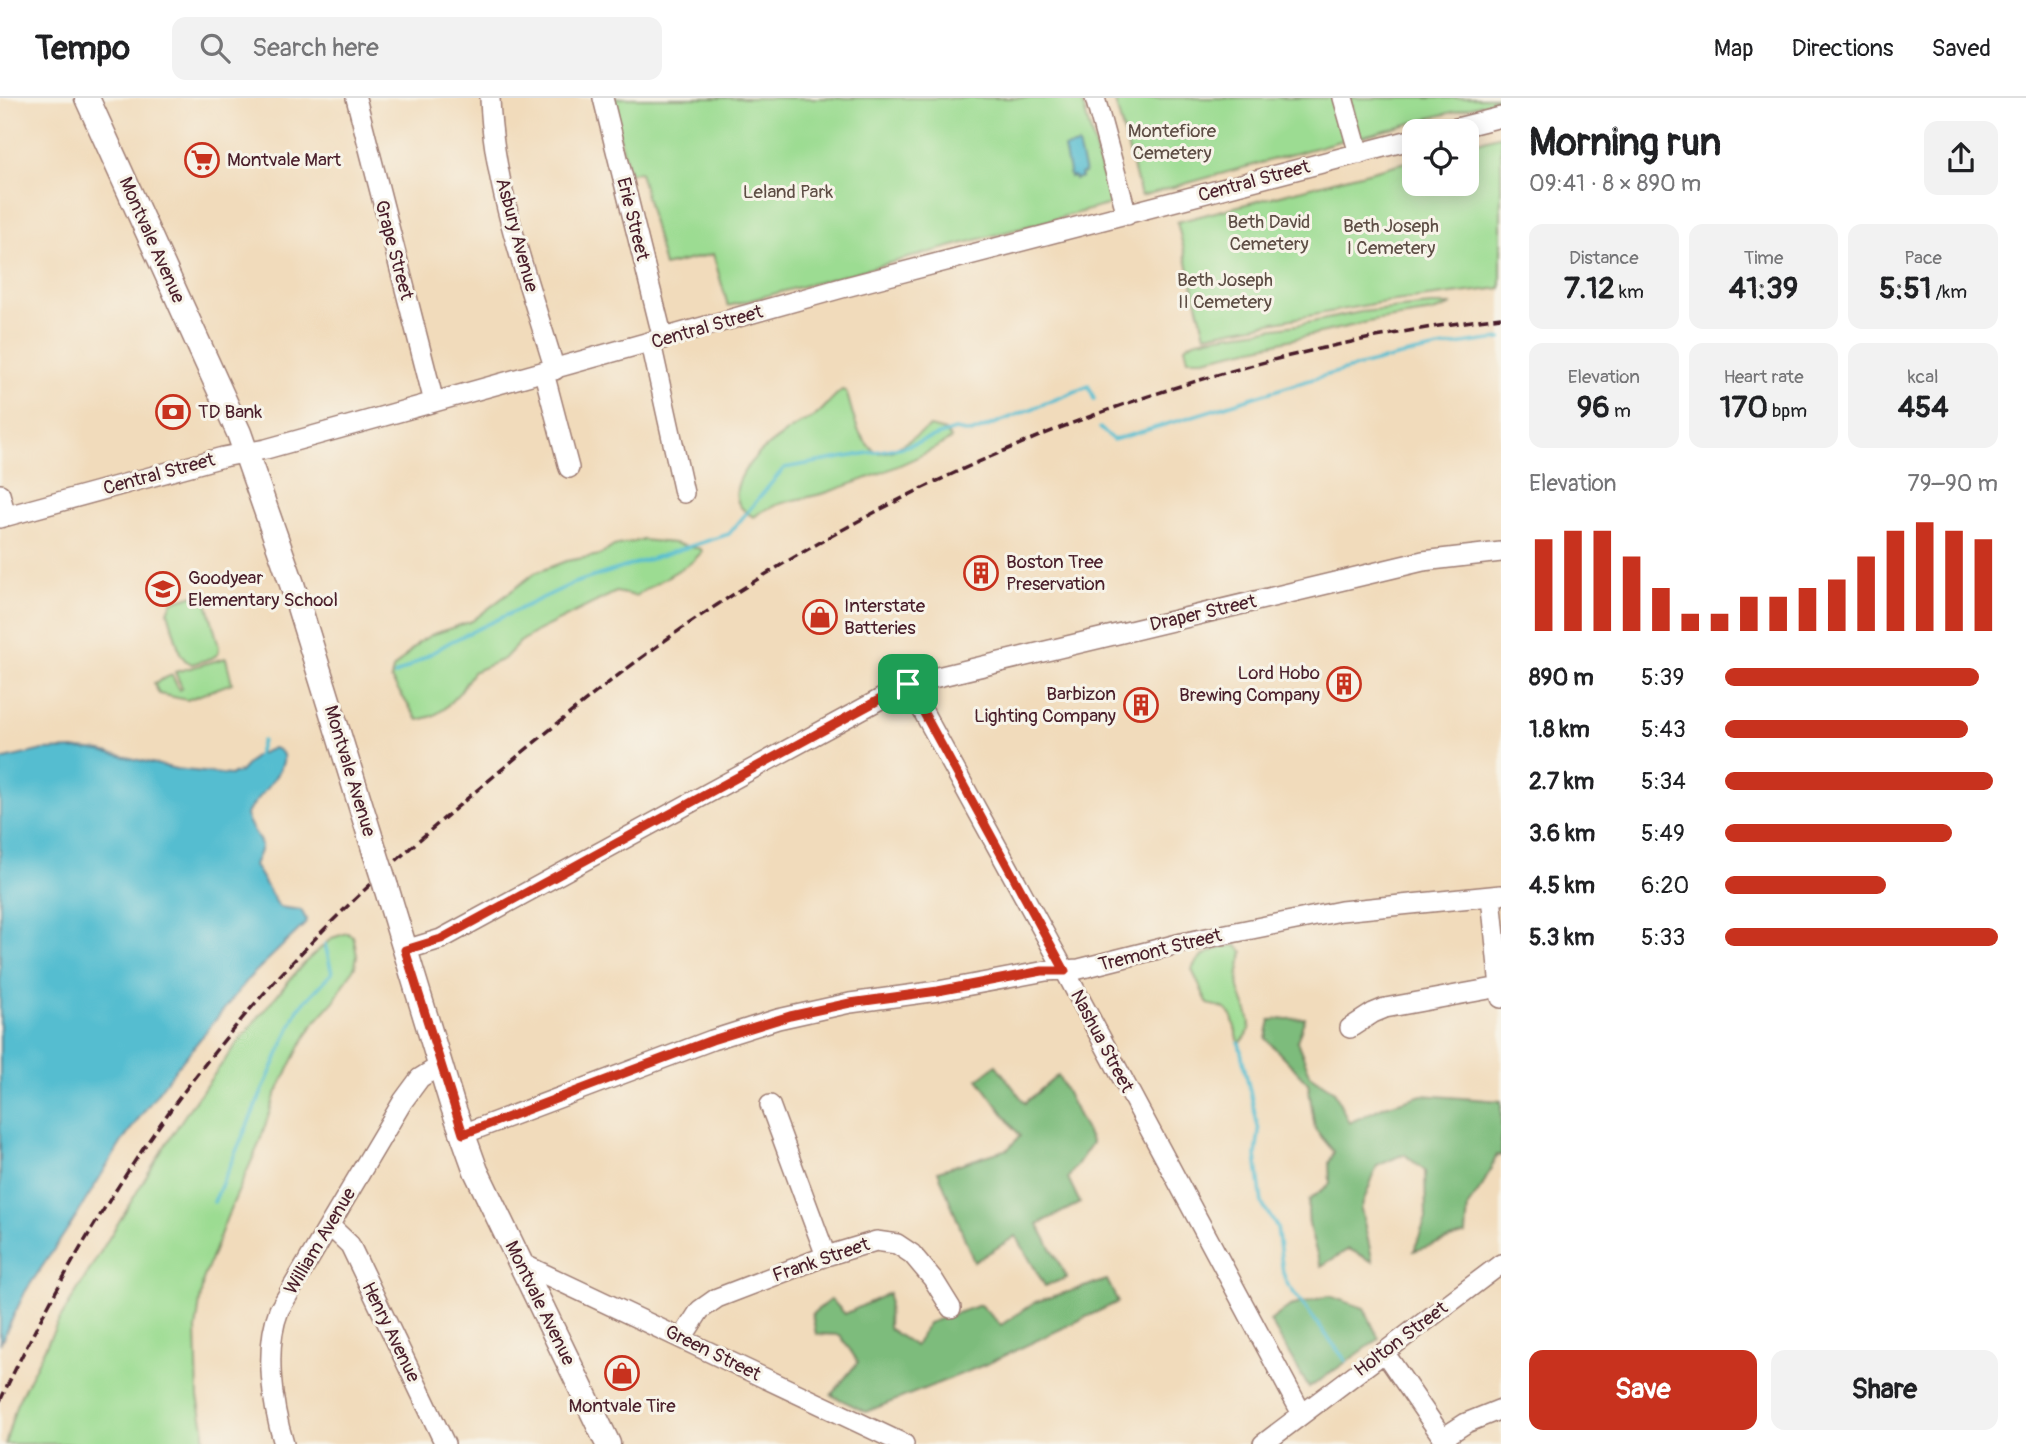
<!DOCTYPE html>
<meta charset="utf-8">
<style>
:root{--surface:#fff;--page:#f2f2f2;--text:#202124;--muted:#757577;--line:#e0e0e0;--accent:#c8321e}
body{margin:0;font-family:Pangolin,sans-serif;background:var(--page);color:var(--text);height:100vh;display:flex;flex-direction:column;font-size:26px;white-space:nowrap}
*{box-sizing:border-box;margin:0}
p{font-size:23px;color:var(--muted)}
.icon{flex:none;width:38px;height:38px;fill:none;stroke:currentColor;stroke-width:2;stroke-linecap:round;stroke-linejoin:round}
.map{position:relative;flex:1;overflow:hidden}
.details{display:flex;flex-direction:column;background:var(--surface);width:525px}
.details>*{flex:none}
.fabs{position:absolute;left:1402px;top:21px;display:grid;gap:14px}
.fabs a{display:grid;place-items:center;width:77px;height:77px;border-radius:14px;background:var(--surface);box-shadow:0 4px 18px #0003;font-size:35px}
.pin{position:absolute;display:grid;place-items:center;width:60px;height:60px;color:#fff;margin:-30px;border-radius:14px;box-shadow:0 4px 10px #0006}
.round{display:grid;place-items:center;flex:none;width:74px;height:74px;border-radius:14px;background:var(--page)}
.headline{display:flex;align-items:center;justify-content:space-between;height:119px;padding:0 28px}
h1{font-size:38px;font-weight:800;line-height:52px}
.stats{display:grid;grid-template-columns:repeat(3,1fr);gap:10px;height:119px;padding:7px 28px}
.stats div{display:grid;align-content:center;border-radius:14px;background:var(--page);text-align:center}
.stats b{font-size:30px;font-weight:800}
.stats small{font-size:19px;font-weight:400}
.stats p{font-size:19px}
.chart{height:196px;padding:14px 28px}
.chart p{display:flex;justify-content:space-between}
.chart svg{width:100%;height:126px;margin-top:7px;stroke:var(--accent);stroke-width:6}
.button{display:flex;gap:14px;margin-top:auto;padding:14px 28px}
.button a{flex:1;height:80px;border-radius:14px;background:var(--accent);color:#fff;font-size:28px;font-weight:800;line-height:80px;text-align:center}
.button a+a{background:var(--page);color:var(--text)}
ul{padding:0 28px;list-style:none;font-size:23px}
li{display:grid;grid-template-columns:112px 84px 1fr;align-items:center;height:52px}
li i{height:18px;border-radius:9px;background:var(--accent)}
header{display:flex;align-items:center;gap:42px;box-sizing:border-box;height:98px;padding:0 35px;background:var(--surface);border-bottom:2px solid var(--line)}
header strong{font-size:33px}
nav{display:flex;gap:38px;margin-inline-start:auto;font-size:24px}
.search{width:490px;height:63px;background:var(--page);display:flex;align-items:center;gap:18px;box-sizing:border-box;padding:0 24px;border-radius:14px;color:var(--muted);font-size:26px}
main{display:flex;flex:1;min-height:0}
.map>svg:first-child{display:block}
</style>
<header>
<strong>Tempo</strong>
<div class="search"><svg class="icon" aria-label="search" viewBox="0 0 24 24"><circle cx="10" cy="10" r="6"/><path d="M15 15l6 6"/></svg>Search here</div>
<nav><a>Map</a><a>Directions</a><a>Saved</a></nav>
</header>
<main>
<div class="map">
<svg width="1501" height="1346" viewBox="0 0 1501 1346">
<rect width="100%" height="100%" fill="#f7f3e8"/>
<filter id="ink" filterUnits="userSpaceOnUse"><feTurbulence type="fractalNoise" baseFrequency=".0143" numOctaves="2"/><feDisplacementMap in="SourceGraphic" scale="14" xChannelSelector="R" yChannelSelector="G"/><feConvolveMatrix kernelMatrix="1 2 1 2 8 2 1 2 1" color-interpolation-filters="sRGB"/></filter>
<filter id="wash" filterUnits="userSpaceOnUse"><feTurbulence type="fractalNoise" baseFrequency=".00686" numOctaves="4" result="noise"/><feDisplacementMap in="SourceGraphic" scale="28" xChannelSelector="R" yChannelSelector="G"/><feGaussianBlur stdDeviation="1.57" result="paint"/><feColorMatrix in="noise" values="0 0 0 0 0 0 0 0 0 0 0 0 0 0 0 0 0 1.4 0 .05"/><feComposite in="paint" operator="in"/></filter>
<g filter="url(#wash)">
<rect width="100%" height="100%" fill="#f1dbbb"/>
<path fill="#9cdc92" stroke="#737e5e" stroke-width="2" d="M609 0H1081L1111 106 728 208 713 156 664 168 640 74 629 75Z
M1114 0H1336L1347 41 1141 98Z
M1349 0H1501V1L1360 39Z
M1501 37V190L1378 205 1205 237 1177 124 1414 62V86H1466L1467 47Z
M1431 207H1452L1433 214 1373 223 1204 261H1188L1185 249 1194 243 1212 239 1297 227 1361 214Z
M842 292 846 293C854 316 855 341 878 355L892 353 930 329 945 333 951 341C915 363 865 382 825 395 801 402 774 403 754 419 717 401 747 364 769 347 779 339 790 332 800 325 805 323 811 321 815 318 825 311 832 299 842 292Z
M642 442 674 445 701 451 702 454 692 464 635 498 616 494 537 533 520 544 504 561 473 574 460 594 444 611 433 618 418 622 391 581 393 571 418 545 431 537 472 523 535 475 566 463 600 457 614 448Z
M194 497 202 499 207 504 219 549 218 556 212 560 192 566 185 562 180 555 168 514 172 504Z
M226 560 232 585 187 602 159 596 154 585 172 577 179 592 182 590 175 574Z
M347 835 353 838 355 847 357 858 355 868 334 903 314 925 299 950 275 998 259 1046 227 1119 203 1182 196 1232 198 1299 204 1329V1346H5L17 1305 57 1226 164 1049 191 1008 241 940 303 866 332 840Z
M1236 847 1243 854C1240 867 1236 882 1240 894 1245 912 1260 931 1239 945L1232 919 1228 913 1223 910 1208 906 1192 872C1196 856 1220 849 1236 847Z"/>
<path fill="#7dbc7c" stroke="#646e54" stroke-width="2" d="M1305 920 1297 943 1311 978 1334 993 1349 1025 1385 1008 1422 997 1501 1003V1058L1497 1057 1483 1087 1468 1108 1466 1136 1414 1153 1426 1120 1425 1073 1404 1056 1377 1068 1361 1111 1373 1164 1349 1151 1321 1168C1314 1147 1305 1124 1309 1102L1330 1086 1329 1065 1334 1054 1315 1031 1308 985 1266 941 1270 922Z
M996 967 1025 1005 1058 977 1092 1045 1068 1080 1080 1105 1038 1126 1067 1180 1045 1188 1016 1138 974 1164 938 1073 1008 1051 1020 1038 978 981Z
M1107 1182 1118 1204 989 1265 866 1314 831 1297 858 1264 840 1237 816 1236 812 1216 831 1201 845 1216 889 1195 888 1230 915 1248 928 1225 980 1207 1001 1227 1035 1204Z
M1329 1198 1364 1210 1379 1241 1309 1290 1270 1223 1290 1208Z"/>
<path fill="#54bdd0" stroke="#4f6e7e" stroke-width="2" d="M1078 47 1085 75 1081 76 1082 79 1075 81 1074 78 1070 79 1064 50Z
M273 650C305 657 254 701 246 717 249 729 262 742 261 749 260 755 256 761 254 767L279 809 301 812 306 821 305 826 249 880 167 982 123 1042 73 1123 25 1194 0 1246V662L43 652 78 651 101 653 176 671 230 677 240 674 255 658Z"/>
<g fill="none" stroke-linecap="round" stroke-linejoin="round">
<path stroke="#54bdd0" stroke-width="3.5" d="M1100 330 1113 342C1242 306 1367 255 1501 241
M395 577 450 544 574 485 729 436 784 370 903 349 955 332 971 335 1089 288 1094 301
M257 659 262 643
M1239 945 1259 1033 1256 1057 1262 1106 1277 1129 1283 1175 1288 1187 1346 1263
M214 1104 298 911 332 875 325 846"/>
</g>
</g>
<g filter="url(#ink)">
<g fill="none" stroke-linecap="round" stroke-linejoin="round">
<g stroke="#9e7d73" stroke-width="22">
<path id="minor" d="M356 0 434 304
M490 0C493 90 529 185 555 272
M603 0 663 241
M1095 0 1127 117
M1343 0 1359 56
M1445 33 1501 19
M651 245 684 395
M544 275 569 370
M0 396 6 418
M0 420 223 359 266 351 842 190 1414 41
M908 586 1423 463 1501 454
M1491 798 1501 900
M405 852 441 841 908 586 1065 873 1302 1316
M1350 930 1373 915 1385 910 1500 889
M770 1007 826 1158
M463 1036 712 942 778 921 850 905 938 893 1046 873 1079 871 1182 845 1341 813 1501 797
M330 1128 350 1147 445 1346
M521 1165 904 1346
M682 1240 700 1212 717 1200 826 1158 876 1143 897 1146 912 1156 933 1181 951 1210
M1384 1254 1447 1346
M1443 1340 1466 1325 1501 1311
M284 1346C272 1307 264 1250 279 1212L403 1003 420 980 441 967
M1263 1346 1501 1166"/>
</g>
<g stroke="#9e7d73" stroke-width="27">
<path id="major" d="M87 0 239 335 292 486 375 754
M386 789 452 1006 476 1073 608 1346"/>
</g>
<use href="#minor" stroke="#fff" stroke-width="19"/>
<use href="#major" stroke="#fff" stroke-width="24"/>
<path stroke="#4a1f2b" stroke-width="3.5" stroke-dasharray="10 5" stroke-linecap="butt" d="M0 1303C74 1146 169 996 288 869 352 800 422 738 494 678 566 618 638 558 717 507 960 349 1214 256 1501 219"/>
<g stroke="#9e7d73" stroke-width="27" stroke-linecap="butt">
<path id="major-bridge" d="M375 754 386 789"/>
</g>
<use href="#major-bridge" stroke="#fff" stroke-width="24"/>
</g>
</g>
<g fill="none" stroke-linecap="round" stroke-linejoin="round" filter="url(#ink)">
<g stroke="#fff" stroke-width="14">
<path id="route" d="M908 586 1065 873H1042L938 893 850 905 790 918 712 942 463 1036 405 852 441 841Z"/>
</g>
<use href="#route" stroke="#c8321e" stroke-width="9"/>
</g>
<defs>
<g id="supermarket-ring" transform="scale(1.75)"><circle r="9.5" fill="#f7f3e8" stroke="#c8321e" stroke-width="1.5"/><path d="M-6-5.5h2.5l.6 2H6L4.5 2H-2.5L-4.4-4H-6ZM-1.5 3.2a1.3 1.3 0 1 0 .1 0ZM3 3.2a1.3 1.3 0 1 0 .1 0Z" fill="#c8321e"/></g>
<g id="bank-ring" transform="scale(1.75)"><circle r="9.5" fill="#f7f3e8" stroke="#c8321e" stroke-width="1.5"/><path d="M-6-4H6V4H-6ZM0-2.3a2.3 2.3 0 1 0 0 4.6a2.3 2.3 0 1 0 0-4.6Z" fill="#c8321e"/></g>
<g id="building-ring" transform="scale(1.75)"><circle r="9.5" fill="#f7f3e8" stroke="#c8321e" stroke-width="1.5"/><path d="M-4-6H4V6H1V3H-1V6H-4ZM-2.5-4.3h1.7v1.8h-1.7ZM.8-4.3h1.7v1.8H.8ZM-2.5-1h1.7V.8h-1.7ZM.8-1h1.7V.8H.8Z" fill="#c8321e"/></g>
<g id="school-ring" transform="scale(1.75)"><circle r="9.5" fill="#f7f3e8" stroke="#c8321e" stroke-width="1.5"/><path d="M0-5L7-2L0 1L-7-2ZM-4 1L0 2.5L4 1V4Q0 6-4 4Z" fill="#c8321e"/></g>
<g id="shop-ring" transform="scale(1.75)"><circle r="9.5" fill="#f7f3e8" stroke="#c8321e" stroke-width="1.5"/><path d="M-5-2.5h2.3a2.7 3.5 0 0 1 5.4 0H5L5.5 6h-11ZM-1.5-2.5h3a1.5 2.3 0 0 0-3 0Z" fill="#c8321e"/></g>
</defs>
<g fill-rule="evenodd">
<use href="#supermarket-ring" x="202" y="62"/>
<use href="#bank-ring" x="173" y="314"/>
<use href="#building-ring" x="981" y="475"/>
<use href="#school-ring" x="163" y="491"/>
<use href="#shop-ring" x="820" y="519"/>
<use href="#building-ring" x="1344" y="586"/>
<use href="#building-ring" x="1141" y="607"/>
<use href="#shop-ring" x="622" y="1275"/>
</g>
<g text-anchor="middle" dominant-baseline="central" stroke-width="6" stroke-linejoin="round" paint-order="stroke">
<g font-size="19" fill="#5e4e45" stroke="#f7f3e8">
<text x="1172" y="33">Montefiore<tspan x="1172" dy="22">Cemetery</tspan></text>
<text x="788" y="94">Leland Park</text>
<text x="1269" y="124">Beth David<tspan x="1269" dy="22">Cemetery</tspan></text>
<text x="1391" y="128">Beth Joseph<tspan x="1391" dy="22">I Cemetery</tspan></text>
<text x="1225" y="182">Beth Joseph<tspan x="1225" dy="22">II Cemetery</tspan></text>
</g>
<g font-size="19" fill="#4a1f2b" stroke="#f7f3e8" text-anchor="start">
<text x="227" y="62">Montvale Mart</text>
<text x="198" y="314">TD Bank</text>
<text x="1006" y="464">Boston Tree<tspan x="1006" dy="22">Preservation</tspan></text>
<text x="188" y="480">Goodyear<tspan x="188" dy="22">Elementary School</tspan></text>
<text x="844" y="508">Interstate<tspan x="844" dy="22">Batteries</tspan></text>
<text x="1320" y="575" text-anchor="end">Lord Hobo<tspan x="1320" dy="22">Brewing Company</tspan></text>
<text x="1116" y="596" text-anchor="end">Barbizon<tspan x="1116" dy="22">Lighting Company</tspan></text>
<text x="622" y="1308" text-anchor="middle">Montvale Tire</text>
</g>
<g font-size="19" fill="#4a1f2b" stroke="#f7f3e8">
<text transform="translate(1254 83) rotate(-15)">Central Street</text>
<text transform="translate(633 121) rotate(76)">Erie Street</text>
<text transform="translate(517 137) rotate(75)">Asbury Avenue</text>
<text transform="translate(152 142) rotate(66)">Montvale Avenue</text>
<text transform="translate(394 152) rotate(75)">Grape Street</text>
<text transform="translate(707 229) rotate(-16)">Central Street</text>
<text transform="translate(159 376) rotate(-15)">Central Street</text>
<text transform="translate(1203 515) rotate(-13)">Draper Street</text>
<text transform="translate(350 673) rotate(73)">Montvale Avenue</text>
<text transform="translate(1160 852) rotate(-14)">Tremont Street</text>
<text transform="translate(1102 943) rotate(62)">Nashua Street</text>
<text transform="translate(320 1143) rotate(-59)">William Avenue</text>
<text transform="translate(821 1162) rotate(-19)">Frank Street</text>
<text transform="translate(540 1205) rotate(64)">Montvale Avenue</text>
<text transform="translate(391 1234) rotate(64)">Henry Avenue</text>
<text transform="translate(1401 1241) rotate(-37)">Holton Street</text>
<text transform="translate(713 1255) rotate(26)">Green Street</text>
</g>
</g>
</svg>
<div class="fabs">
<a><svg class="icon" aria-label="locate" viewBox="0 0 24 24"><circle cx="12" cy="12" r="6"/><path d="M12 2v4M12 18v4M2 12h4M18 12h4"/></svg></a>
</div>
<div class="pin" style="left:908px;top:586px;background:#1e9e55"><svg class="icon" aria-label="arrive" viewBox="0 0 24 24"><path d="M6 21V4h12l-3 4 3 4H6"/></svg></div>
</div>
<section class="details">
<div class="headline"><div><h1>Morning run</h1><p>09:41 · 8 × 890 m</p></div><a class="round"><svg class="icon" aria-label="share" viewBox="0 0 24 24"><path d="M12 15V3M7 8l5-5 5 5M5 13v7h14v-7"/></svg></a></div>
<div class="stats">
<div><p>Distance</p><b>7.12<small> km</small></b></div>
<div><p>Time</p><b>41:39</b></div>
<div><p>Pace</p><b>5:51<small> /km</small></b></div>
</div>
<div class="stats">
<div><p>Elevation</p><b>96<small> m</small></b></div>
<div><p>Heart rate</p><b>170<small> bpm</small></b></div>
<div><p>kcal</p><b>454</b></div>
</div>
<div class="chart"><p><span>Elevation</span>79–90 m</p>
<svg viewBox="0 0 160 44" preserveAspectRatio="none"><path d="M5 44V12M15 44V9M25 44V9M35 44V18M45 44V29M55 44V38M65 44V38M75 44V32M85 44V32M95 44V29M105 44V26M115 44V18M125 44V9M135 44V6M145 44V9M155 44V12"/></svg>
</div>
<ul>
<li><b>890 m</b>5:39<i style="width:93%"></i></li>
<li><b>1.8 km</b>5:43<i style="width:89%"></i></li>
<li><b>2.7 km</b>5:34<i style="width:98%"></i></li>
<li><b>3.6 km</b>5:49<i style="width:83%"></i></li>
<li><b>4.5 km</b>6:20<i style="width:59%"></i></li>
<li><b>5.3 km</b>5:33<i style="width:100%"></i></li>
</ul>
<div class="button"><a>Save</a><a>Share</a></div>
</section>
</main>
